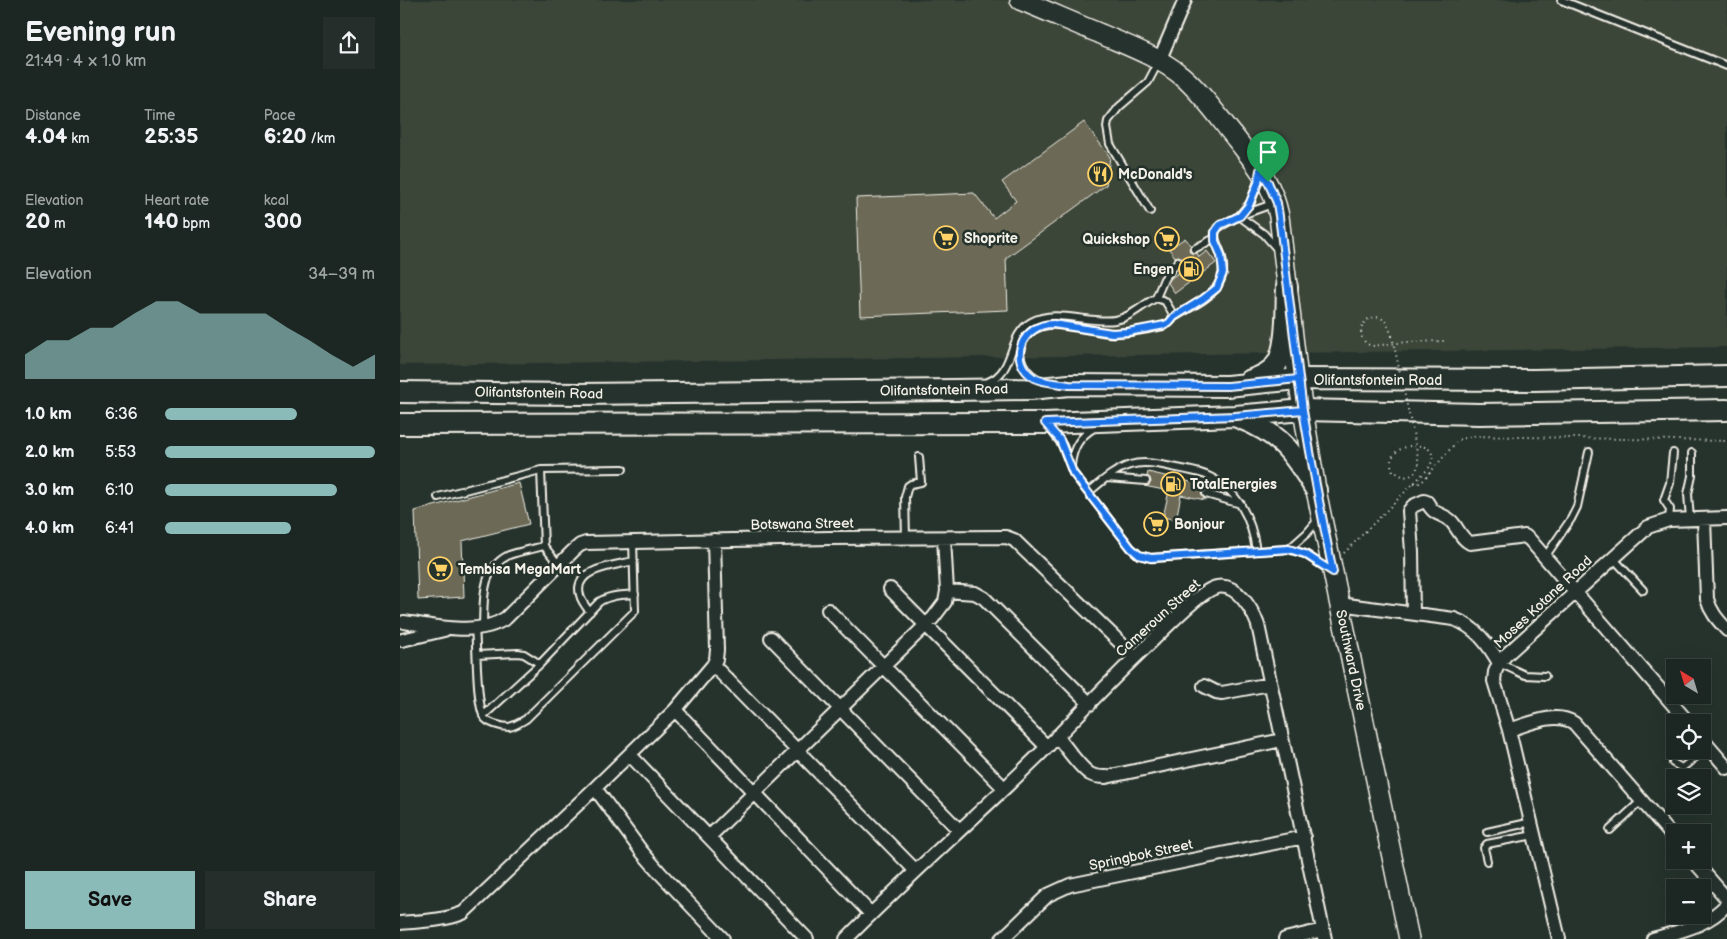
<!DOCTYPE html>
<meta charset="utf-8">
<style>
:root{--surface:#1c2622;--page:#252e2a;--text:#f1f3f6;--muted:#a0a5a5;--line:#3a4340;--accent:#8bbbb9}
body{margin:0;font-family:"Balsamiq Sans",sans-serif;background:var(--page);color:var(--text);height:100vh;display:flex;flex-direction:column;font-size:19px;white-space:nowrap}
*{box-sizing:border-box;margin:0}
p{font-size:16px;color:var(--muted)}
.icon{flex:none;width:28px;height:28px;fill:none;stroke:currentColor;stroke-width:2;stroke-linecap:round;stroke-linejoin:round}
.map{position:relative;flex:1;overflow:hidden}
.details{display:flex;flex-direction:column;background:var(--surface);width:400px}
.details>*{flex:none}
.needle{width:32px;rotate:322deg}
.buttons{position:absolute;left:1266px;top:659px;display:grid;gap:10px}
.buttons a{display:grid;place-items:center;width:45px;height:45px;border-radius:0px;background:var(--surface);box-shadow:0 5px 20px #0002,0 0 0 1px var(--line);font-size:25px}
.pin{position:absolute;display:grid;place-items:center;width:42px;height:42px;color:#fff;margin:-51px -21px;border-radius:50% 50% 50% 0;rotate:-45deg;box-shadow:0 0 5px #0007}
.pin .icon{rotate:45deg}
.round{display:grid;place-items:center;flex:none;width:52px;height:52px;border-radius:0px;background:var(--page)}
.summary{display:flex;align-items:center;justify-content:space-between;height:85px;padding:0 25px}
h1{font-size:28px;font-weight:700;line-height:38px}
.metrics{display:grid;grid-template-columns:repeat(3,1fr);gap:8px;height:85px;padding:5px 25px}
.metrics div{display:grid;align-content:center}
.metrics b{font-size:21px;font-weight:700}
.metrics small{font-size:14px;font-weight:400}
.metrics p{font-size:14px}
.chart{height:140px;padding:10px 25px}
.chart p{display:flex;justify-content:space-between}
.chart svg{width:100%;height:90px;margin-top:5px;fill:var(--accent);opacity:.7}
.cta{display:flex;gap:10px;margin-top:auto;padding:10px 25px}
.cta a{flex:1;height:58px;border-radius:0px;background:var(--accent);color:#111;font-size:20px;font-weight:700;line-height:58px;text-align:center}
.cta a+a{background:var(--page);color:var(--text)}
ul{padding:0 25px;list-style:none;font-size:16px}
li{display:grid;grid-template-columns:80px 60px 1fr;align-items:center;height:38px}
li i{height:12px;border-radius:6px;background:var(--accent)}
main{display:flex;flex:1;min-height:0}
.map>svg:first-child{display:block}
</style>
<main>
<section class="details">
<div class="summary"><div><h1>Evening run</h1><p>21:49 · 4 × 1.0 km</p></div><a class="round"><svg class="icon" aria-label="share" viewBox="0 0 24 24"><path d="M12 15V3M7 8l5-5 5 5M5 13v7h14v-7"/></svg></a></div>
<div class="metrics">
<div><p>Distance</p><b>4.04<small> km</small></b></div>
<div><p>Time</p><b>25:35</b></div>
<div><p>Pace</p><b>6:20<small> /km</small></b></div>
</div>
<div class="metrics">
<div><p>Elevation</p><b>20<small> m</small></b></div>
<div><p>Heart rate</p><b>140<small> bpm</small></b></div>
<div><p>kcal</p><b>300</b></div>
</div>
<div class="chart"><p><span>Elevation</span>34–39 m</p>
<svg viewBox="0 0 160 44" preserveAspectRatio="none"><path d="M0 44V32L10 25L20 25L30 19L40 19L50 12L60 6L70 6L80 12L90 12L100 12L110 12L120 19L130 25L140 32L150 38L160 32V44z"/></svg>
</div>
<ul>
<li><b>1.0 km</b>6:36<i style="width:63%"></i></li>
<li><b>2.0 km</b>5:53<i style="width:100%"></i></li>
<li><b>3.0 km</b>6:10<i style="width:82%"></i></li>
<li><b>4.0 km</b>6:41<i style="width:60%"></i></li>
</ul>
<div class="cta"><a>Save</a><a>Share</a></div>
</section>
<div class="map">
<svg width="1327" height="939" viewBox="0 0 1327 939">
<rect width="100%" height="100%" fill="#26332d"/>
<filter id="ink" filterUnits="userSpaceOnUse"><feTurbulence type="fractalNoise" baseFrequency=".02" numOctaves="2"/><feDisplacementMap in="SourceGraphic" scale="10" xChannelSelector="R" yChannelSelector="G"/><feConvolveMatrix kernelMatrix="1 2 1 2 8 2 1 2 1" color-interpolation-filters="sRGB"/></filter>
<g filter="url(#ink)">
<path fill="#3b4439" d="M0 0H1327V347L0 365Z"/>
<path fill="#6c6a56" stroke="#f4f1e8" d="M684 122 710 157 706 185 606 258 608 310 460 316 456 198 574 193 594 218 616 201 602 182Z
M785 238 791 245 789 249 791 253H797L799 257 807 251 816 263 775 293 768 283 771 278 784 269 781 265 783 260 779 256 775 257 769 249Z
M748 472 808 486 807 489 803 490 801 493 805 500 781 495 776 520 763 517 769 491 744 486 749 485 751 482 750 478 747 476Z
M119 483 129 524 62 541 64 597 18 600 15 511Z"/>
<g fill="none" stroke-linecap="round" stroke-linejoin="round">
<g stroke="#f4f1e8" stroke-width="10">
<path id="lane" d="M1161 0 1327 66
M859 178 851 202 839 216 864 234 878 250
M750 211 710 144 707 127 708 121 719 107 748 82 758 63
M794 249 815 238
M756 298 764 279 778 261
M774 317C799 302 832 290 821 254 818 244 812 238 817 228L839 216 875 203
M588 382C616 371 607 336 631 322 656 308 688 324 715 320 730 318 742 305 756 298L765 301 773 314 772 320C766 327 757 327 748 329 735 331 722 334 709 333 691 331 664 323 648 325 629 327 614 346 623 364 627 372 634 378 643 381
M649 427 663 446 673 473 731 548 739 555 751 558 889 549 905 554 928 569
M671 465C673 448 679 437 694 428
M141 470 144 546 159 565
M707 478 746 481
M689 492C701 482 714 470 730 465 744 461 758 464 772 467 783 469 795 471 806 475 837 488 852 519 856 551
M806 494 841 504
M38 497 141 470 223 469
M1290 519 1288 494 1292 476V453
M1269 520 1270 509 1264 500 1270 483 1273 453
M506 538 505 497 508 486 511 484 521 482 519 457
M889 549 907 533 918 520
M1145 557 1171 519 1177 507 1189 452
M1213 558 1243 590
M190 612C186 607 181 601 180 595 172 568 218 565 234 561
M75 628C77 647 76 704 84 717 87 723 102 727 109 727 115 726 121 722 126 719L235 611 233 541
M83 628C84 601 80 569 109 555 120 551 133 549 144 546
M77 655 118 653 124 654 140 664
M1099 663 1125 675 1145 676
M83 716 140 664 199 602C209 595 223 595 235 594
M1273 763 1282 768 1309 746
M1210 830 1241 801
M1087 832 1132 822
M1087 861 1084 848 1087 844 1134 835"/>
</g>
<g stroke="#f4f1e8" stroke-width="16">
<path id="street" d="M759 61 785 0
M1304 519 1307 599C1311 613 1318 620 1327 630
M544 538 547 591 575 593 584 598 690 704
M490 589 647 747
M939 604 1054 619C1076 627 1088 644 1099 663
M428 610 604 788
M1013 613 1012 552 1009 511 1013 506 1024 501 1027 502C1035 517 1041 512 1051 521 1058 528 1061 539 1070 543L1125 536 1130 540 1288 722
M4 622C36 626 78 637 106 618L173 551 180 545 186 543 429 538 606 537 614 540 735 657
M371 638 559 830
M2 640 44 630
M313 665 516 871
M804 686 816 692 822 693 870 684
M275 710 471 914
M1109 730C1129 724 1155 711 1174 723L1275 839
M657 736C666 747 679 767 690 774 695 777 701 777 706 777L882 740
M1302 739 1327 768
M230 755 407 939
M195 788 242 852 261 874 323 939
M309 837 533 618 545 602 547 591
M1293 860 1327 899
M0 923C21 921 43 921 63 913L195 788 275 710 313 665 316 659 317 650 314 540
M446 939C511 873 582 812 648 746 681 712 714 677 749 644 763 631 800 590 817 587 837 583 852 609 858 625L925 939
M602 939 648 895 670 885 904 837
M885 939 923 930
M1159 939 1109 730 1094 681 1095 672 1099 663 1106 655 1248 527 1269 520 1327 518
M1253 939C1279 931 1308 926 1327 904"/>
</g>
<g stroke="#f4f1e8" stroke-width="22">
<path id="secondary" d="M620 0C647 11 674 23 701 34 728 46 759 57 782 76 803 94 820 119 837 140 857 166 872 182 879 216L898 379 916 490 1009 939"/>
</g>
<g stroke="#f4f1e8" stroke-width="24">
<path id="primary" d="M849 381C859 377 869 374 876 365 888 349 886 308 887 287
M0 392 179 394 553 390 631 389 669 385 827 386 898 379 1134 380 1327 376
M837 417C880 433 893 452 916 490
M0 424 645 423 835 416 903 410 1079 414 1327 410"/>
</g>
<path stroke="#f4f1e8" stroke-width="2" stroke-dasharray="1 4" stroke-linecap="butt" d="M992 336 986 321C965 306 950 339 972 346L1007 342 1047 341
M1014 483 1017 484 1022 482 1058 440 1072 436 1327 441
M944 553 1028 469C1051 435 978 440 993 471L1004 477 1013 475 1019 465 1017 451"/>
<use href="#lane" stroke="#26332d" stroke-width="6"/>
<use href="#street" stroke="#26332d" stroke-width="12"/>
<use href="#secondary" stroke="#26332d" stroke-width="19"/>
<use href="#primary" stroke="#26332d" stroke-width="20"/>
<path stroke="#f4f1e8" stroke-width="2" stroke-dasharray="1 4" stroke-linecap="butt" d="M992 336 1017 451"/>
</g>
</g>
<g fill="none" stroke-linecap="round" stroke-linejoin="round" filter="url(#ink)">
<g stroke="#fff" stroke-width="10">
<path id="route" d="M868 182 877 203 879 216 903 410 835 416 645 423 660 440 673 473 731 548 739 555 751 558 889 549 905 554 933 572C920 508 908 444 898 379L828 386 669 385C658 383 644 383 634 378 606 360 623 324 653 324L712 333 728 332 765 325 769 323 774 317 803 299 817 288 823 273 821 255 815 241V232L820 225 840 216 849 205 858 183 860 170 868 182"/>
</g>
<use href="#route" stroke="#1a73e8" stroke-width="6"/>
</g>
<defs>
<g id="restaurant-ring" transform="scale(1.25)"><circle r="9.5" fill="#26332d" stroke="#ffd166" stroke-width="1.5"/><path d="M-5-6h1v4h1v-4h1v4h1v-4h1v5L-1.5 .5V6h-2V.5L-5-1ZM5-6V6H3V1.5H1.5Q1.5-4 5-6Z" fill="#ffd166"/></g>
<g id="supermarket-ring" transform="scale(1.25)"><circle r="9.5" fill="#26332d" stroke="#ffd166" stroke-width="1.5"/><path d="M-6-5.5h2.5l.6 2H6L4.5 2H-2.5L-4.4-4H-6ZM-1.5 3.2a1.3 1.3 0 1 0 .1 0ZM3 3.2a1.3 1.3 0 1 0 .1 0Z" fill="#ffd166"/></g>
<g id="fuel-ring" transform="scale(1.25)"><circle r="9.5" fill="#26332d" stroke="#ffd166" stroke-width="1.5"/><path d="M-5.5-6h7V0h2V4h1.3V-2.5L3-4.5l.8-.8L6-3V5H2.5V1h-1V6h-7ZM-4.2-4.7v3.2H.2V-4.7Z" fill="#ffd166"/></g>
</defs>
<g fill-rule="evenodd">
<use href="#restaurant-ring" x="700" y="174"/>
<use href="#supermarket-ring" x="546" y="238"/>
<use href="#supermarket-ring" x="767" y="239"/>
<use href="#fuel-ring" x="791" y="269"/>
<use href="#fuel-ring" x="773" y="484"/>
<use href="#supermarket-ring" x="756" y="524"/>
<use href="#supermarket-ring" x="40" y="569"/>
</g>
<g text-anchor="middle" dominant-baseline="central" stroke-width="5" stroke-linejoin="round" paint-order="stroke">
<g font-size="14" font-weight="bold" fill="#f4f1e8" stroke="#26332d" text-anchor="start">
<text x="718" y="174">McDonald's</text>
<text x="564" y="238">Shoprite</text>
<text x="750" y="239" text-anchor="end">Quickshop</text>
<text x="774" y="269" text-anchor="end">Engen</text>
<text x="790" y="484">TotalEnergies</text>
<text x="774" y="524">Bonjour</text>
<text x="58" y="569">Tembisa MegaMart</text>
</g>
<g font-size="14" fill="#f4f1e8" stroke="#26332d">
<text x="978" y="380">Olifantsfontein Road</text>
<text transform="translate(544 390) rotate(-1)">Olifantsfontein Road</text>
<text transform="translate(139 393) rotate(1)">Olifantsfontein Road</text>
<text transform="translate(402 524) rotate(-1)">Botswana Street</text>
<text transform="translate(1143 602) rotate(-43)">Moses Kotane Road</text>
<text transform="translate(758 618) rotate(-42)">Cameroun Street</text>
<text transform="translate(951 660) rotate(78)">Southward Drive</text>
<text transform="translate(741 855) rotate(-12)">Springbok Street</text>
</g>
</g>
</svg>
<div class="buttons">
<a><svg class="needle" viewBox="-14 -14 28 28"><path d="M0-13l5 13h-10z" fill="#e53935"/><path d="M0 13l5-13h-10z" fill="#a0a5a5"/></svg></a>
<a><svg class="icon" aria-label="locate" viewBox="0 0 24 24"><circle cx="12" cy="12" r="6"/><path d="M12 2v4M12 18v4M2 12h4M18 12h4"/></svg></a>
<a><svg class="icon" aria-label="layers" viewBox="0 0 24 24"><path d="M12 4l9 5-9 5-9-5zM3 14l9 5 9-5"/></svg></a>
<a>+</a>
<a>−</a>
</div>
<div class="pin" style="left:868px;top:182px;background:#1e9e55"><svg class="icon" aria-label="arrive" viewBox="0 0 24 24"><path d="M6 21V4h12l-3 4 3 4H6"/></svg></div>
</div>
</main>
